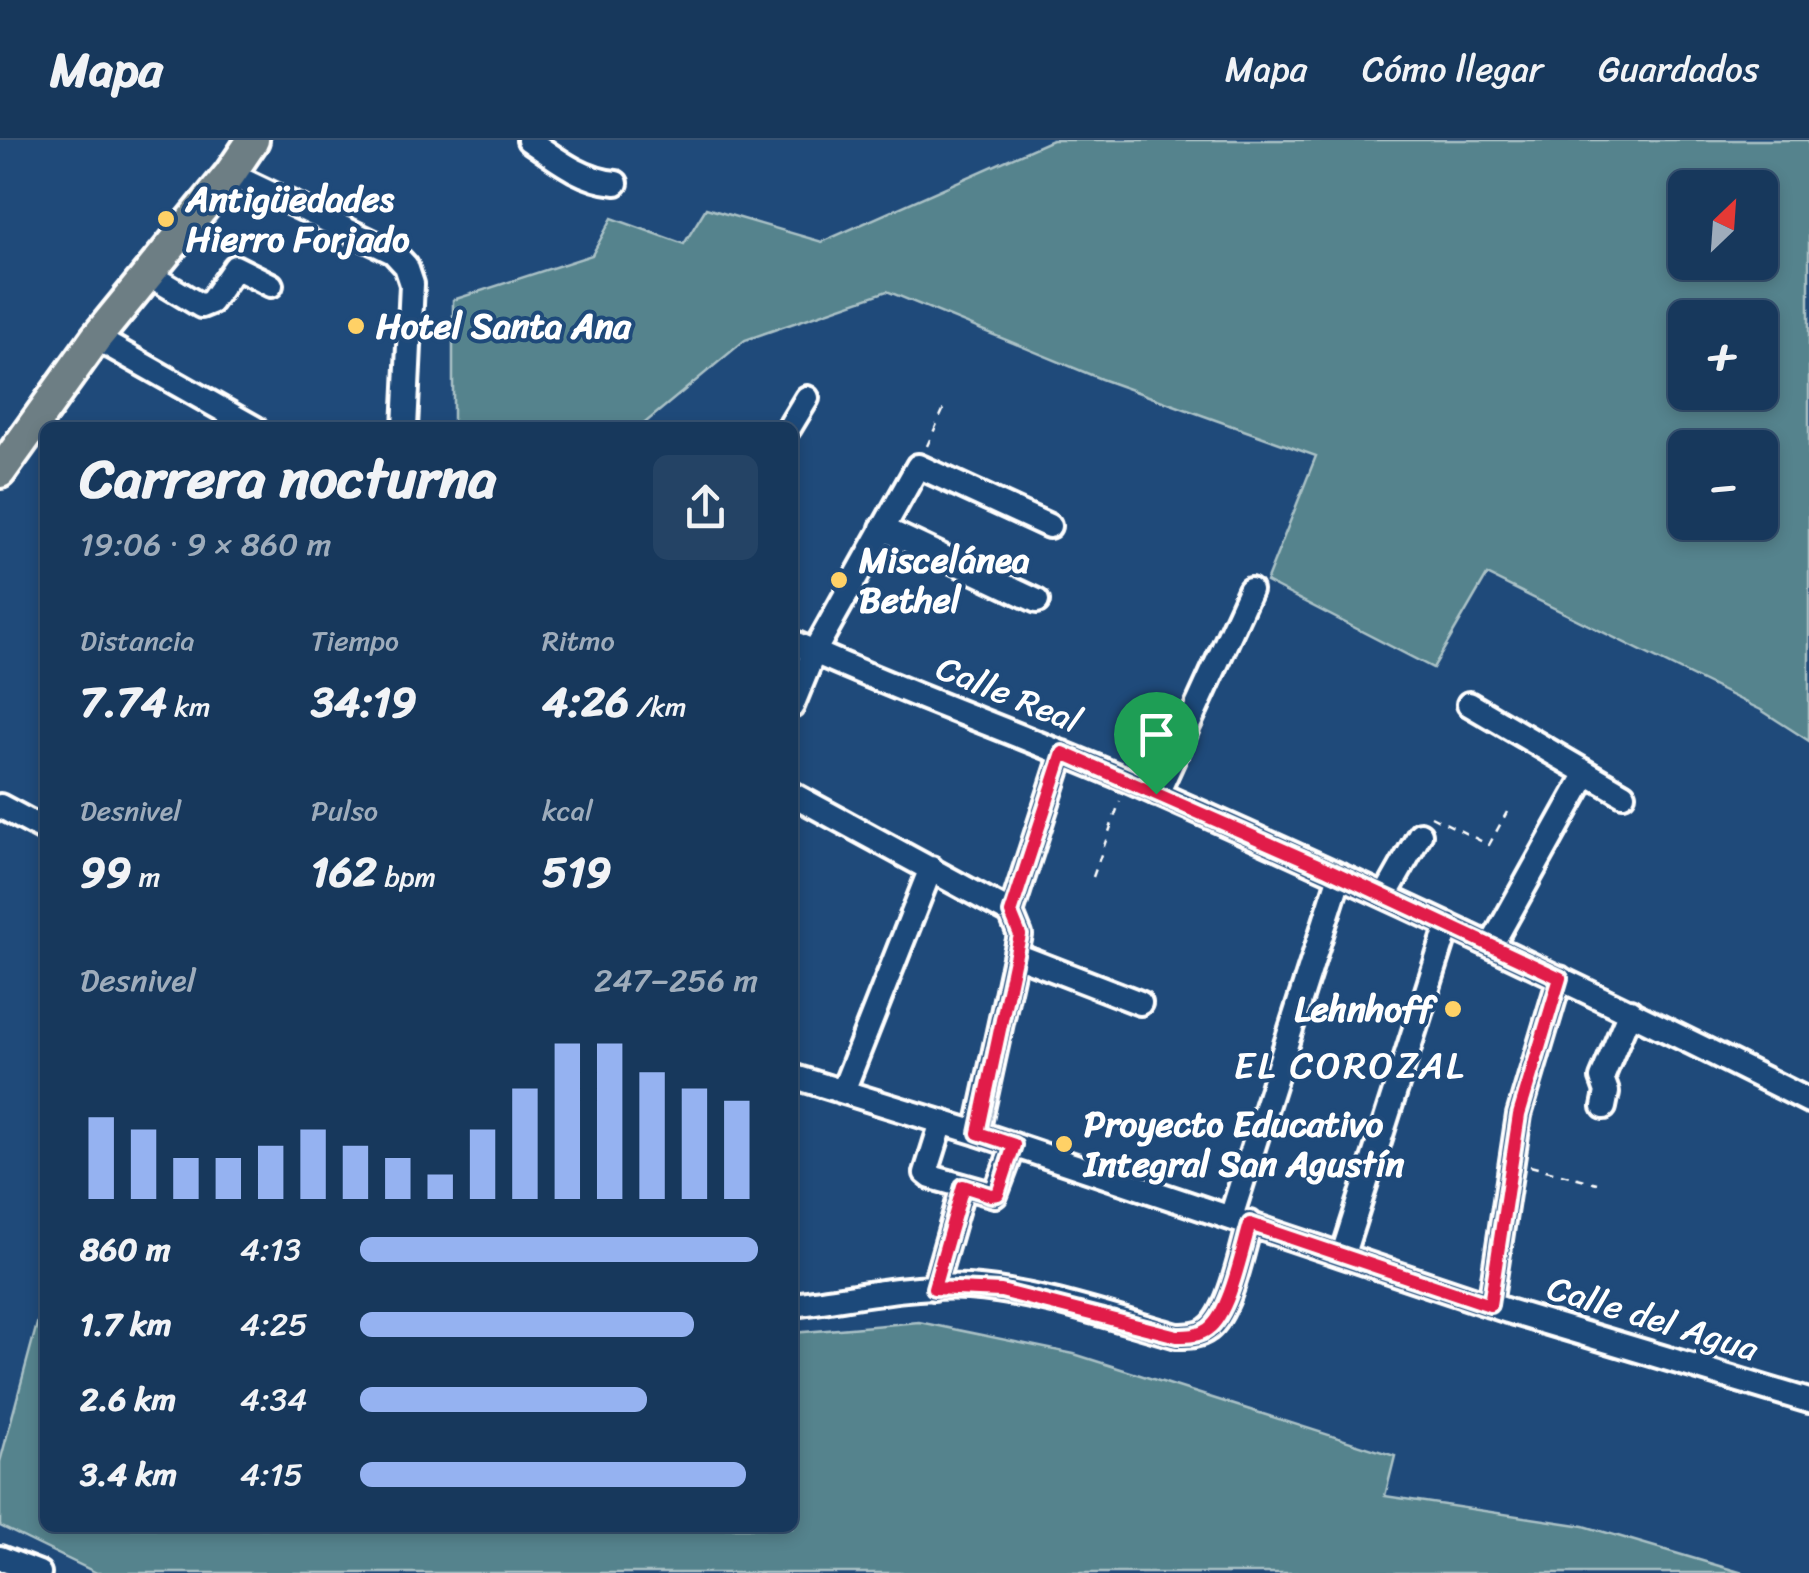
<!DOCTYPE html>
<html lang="es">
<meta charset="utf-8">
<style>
:root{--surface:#17385c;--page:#244365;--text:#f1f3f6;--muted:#9eacbb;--line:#365272;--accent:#95b2f1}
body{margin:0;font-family:Sriracha,sans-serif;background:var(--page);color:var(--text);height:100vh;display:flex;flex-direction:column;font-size:38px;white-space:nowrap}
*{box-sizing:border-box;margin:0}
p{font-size:32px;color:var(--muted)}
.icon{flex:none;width:55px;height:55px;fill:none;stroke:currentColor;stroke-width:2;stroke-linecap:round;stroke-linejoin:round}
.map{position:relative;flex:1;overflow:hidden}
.drawer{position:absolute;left:40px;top:282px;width:758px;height:1110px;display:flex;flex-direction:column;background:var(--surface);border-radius:15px;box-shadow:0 5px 15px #0003,0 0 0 2px var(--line)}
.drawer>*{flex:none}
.needle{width:65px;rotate:25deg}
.fabs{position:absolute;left:1668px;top:30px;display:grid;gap:20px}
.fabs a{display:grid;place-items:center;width:110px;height:110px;border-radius:15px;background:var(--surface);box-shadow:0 5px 15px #0003,0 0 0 2px var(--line);font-size:50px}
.pin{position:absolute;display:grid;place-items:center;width:85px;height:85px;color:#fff;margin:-102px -42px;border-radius:50% 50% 50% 0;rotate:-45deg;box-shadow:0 0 10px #0007}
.pin .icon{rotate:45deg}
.round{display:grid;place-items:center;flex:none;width:105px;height:105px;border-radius:15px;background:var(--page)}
.head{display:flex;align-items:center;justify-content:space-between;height:170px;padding:0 40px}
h1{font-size:55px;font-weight:800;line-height:75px}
.metrics{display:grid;grid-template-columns:repeat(3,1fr);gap:15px;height:170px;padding:10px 40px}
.metrics div{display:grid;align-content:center}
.metrics b{font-size:42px;font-weight:800}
.metrics small{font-size:28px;font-weight:400}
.metrics p{font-size:28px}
.chart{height:280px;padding:20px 40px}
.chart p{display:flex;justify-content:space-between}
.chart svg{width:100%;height:180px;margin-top:10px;stroke:var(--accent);stroke-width:6}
ul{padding:0 40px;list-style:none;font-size:32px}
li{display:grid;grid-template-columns:160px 120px 1fr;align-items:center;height:75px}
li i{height:25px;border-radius:12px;background:var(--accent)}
header{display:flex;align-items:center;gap:60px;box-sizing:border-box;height:140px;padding:0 50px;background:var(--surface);border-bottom:2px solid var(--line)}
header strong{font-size:48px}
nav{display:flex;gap:55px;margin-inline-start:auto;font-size:35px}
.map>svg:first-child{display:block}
</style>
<header>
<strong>Mapa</strong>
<nav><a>Mapa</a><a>Cómo llegar</a><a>Guardados</a></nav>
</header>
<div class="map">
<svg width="1809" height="1433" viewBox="0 0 1809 1433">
<rect width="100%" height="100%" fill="#1f4a7a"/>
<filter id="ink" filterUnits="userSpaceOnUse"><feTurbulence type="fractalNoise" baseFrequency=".01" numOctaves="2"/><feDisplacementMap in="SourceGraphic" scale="20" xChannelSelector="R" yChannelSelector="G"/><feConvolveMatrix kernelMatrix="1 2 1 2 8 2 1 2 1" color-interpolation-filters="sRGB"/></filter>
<g filter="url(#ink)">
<path fill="#54838d" stroke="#aac1c6" stroke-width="2.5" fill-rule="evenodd" d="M1052 0H1809V601L1761 570 1487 435 1433 528 1266 442 1316 316 1101 239 887 151 745 200 640 287H453V160L592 115 612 78 684 104 706 68 822 102ZM1685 48H1760V122H1685ZM1685 178H1760V252H1685ZM1685 308H1760V382H1685Z
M41 1169 45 1170V1388H792L793 1193 919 1182 1074 1214 1395 1316 1385 1356 1584 1386 1743 1433H97L0 1386V1322Z"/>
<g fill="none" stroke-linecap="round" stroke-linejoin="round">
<g stroke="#fff" stroke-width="30">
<path id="minor" d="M529 0C556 19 582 40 616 43
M230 34 393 112 406 126 412 144 405 288
M148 134 201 166 211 162 235 127 271 145
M96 198 255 288
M789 288 807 258
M882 388 1037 461
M792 502C903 553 1018 593 1129 641 1359 742 1585 848 1809 961
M1469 564 1623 654
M792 566 814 512 918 326 1049 386
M792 654 1011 773
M1157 654 1250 450
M0 666 45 690
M1385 756 1420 694
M1491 806 1587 633
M1016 815 1140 863
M792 936 977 993 1508 1171 1809 1261
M843 951 931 728
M1604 967 1607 952 1602 938 1630 871
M942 982 926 1033 931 1037 995 1055 1014 1005
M977 993 1020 795 1011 773 1063 613
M1231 1077 1340 735
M1343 1114 1448 785
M934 1148 963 1047
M792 1165C850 1158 910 1144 968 1147 1039 1152 1109 1177 1177 1196 1188 1196 1199 1196 1208 1189 1230 1173 1242 1110 1250 1083
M1490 1165 1519 975 1560 838
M0 1418 39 1433"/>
</g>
<g stroke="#fff" stroke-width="38">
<path id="major" d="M0 332 96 198 230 34 253 0"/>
</g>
<path stroke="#fff" stroke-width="2.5" stroke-dasharray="8 8" stroke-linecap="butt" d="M927 306 945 266
M1431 676 1489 705 1507 672
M1093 737 1120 661
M1530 1026 1597 1043"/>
<use href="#minor" stroke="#1f4a7a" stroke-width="22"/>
<use href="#major" stroke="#6d7e84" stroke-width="30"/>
</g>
</g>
<g fill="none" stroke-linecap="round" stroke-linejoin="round" filter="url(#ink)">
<g stroke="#fff" stroke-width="20">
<path id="route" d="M1063 613 1327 729 1560 838 1519 975 1490 1165 1250 1084C1242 1110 1230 1173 1208 1189 1199 1196 1188 1196 1177 1196L1001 1151 934 1148 963 1046 991 1055 998 1054 1014 1005 978 993 1020 795 1011 773Z"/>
</g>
<use href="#route" stroke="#e11d48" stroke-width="12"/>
</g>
<g fill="#ffd166" stroke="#1f4a7a" stroke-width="4">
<circle cx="166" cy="79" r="10"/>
<circle cx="356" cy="186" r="10"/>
<circle cx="839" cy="440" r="10"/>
<circle cx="1453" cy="869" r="10"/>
<circle cx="1064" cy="1004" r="10"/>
</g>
<g text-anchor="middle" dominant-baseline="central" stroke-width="8" stroke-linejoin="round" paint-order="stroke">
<g font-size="35" font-weight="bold" fill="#fff" stroke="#1f4a7a" text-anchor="start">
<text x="186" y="59">Antigüedades<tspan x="186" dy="40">Hierro Forjado</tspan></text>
<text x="376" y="186">Hotel Santa Ana</text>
<text x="859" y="420">Miscelánea<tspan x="859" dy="40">Bethel</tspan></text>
<text x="1433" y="869" text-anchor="end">Lehnhoff</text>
<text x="1084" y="984">Proyecto Educativo<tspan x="1084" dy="40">Integral San Agustín</tspan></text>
</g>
<g font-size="35" fill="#fff" stroke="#1f4a7a">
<text transform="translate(1009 554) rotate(22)">Calle Real</text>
<text transform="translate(1653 1178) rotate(17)">Calle del Agua</text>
</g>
<g font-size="38" letter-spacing="2.5" fill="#fff" stroke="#1f4a7a">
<text x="1350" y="925">EL COROZAL</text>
</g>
</g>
</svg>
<div class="fabs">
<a><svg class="needle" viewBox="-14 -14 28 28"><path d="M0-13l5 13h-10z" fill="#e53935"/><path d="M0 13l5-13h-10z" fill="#9eacbb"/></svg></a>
<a>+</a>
<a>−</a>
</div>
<div class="pin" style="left:1156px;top:654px;background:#1e9e55"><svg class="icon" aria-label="arrive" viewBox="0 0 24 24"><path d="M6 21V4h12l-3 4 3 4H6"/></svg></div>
<section class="drawer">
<div class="head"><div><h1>Carrera nocturna</h1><p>19:06 · 9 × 860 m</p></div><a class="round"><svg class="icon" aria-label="share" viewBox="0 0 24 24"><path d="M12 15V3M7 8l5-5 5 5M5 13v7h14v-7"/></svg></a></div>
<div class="metrics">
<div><p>Distancia</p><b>7.74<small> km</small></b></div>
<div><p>Tiempo</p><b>34:19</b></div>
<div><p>Ritmo</p><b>4:26<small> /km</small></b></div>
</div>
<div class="metrics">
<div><p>Desnivel</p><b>99<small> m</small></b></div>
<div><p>Pulso</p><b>162<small> bpm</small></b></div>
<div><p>kcal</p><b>519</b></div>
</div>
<div class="chart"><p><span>Desnivel</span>247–256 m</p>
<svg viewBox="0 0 160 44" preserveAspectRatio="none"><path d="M5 44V24M15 44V27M25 44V34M35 44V34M45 44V31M55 44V27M65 44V31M75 44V34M85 44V38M95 44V27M105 44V17M115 44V6M125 44V6M135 44V13M145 44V17M155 44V20"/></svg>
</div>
<ul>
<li><b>860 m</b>4:13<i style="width:100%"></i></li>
<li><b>1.7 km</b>4:25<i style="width:84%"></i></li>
<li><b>2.6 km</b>4:34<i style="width:72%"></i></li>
<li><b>3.4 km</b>4:15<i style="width:97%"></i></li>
</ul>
</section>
</div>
